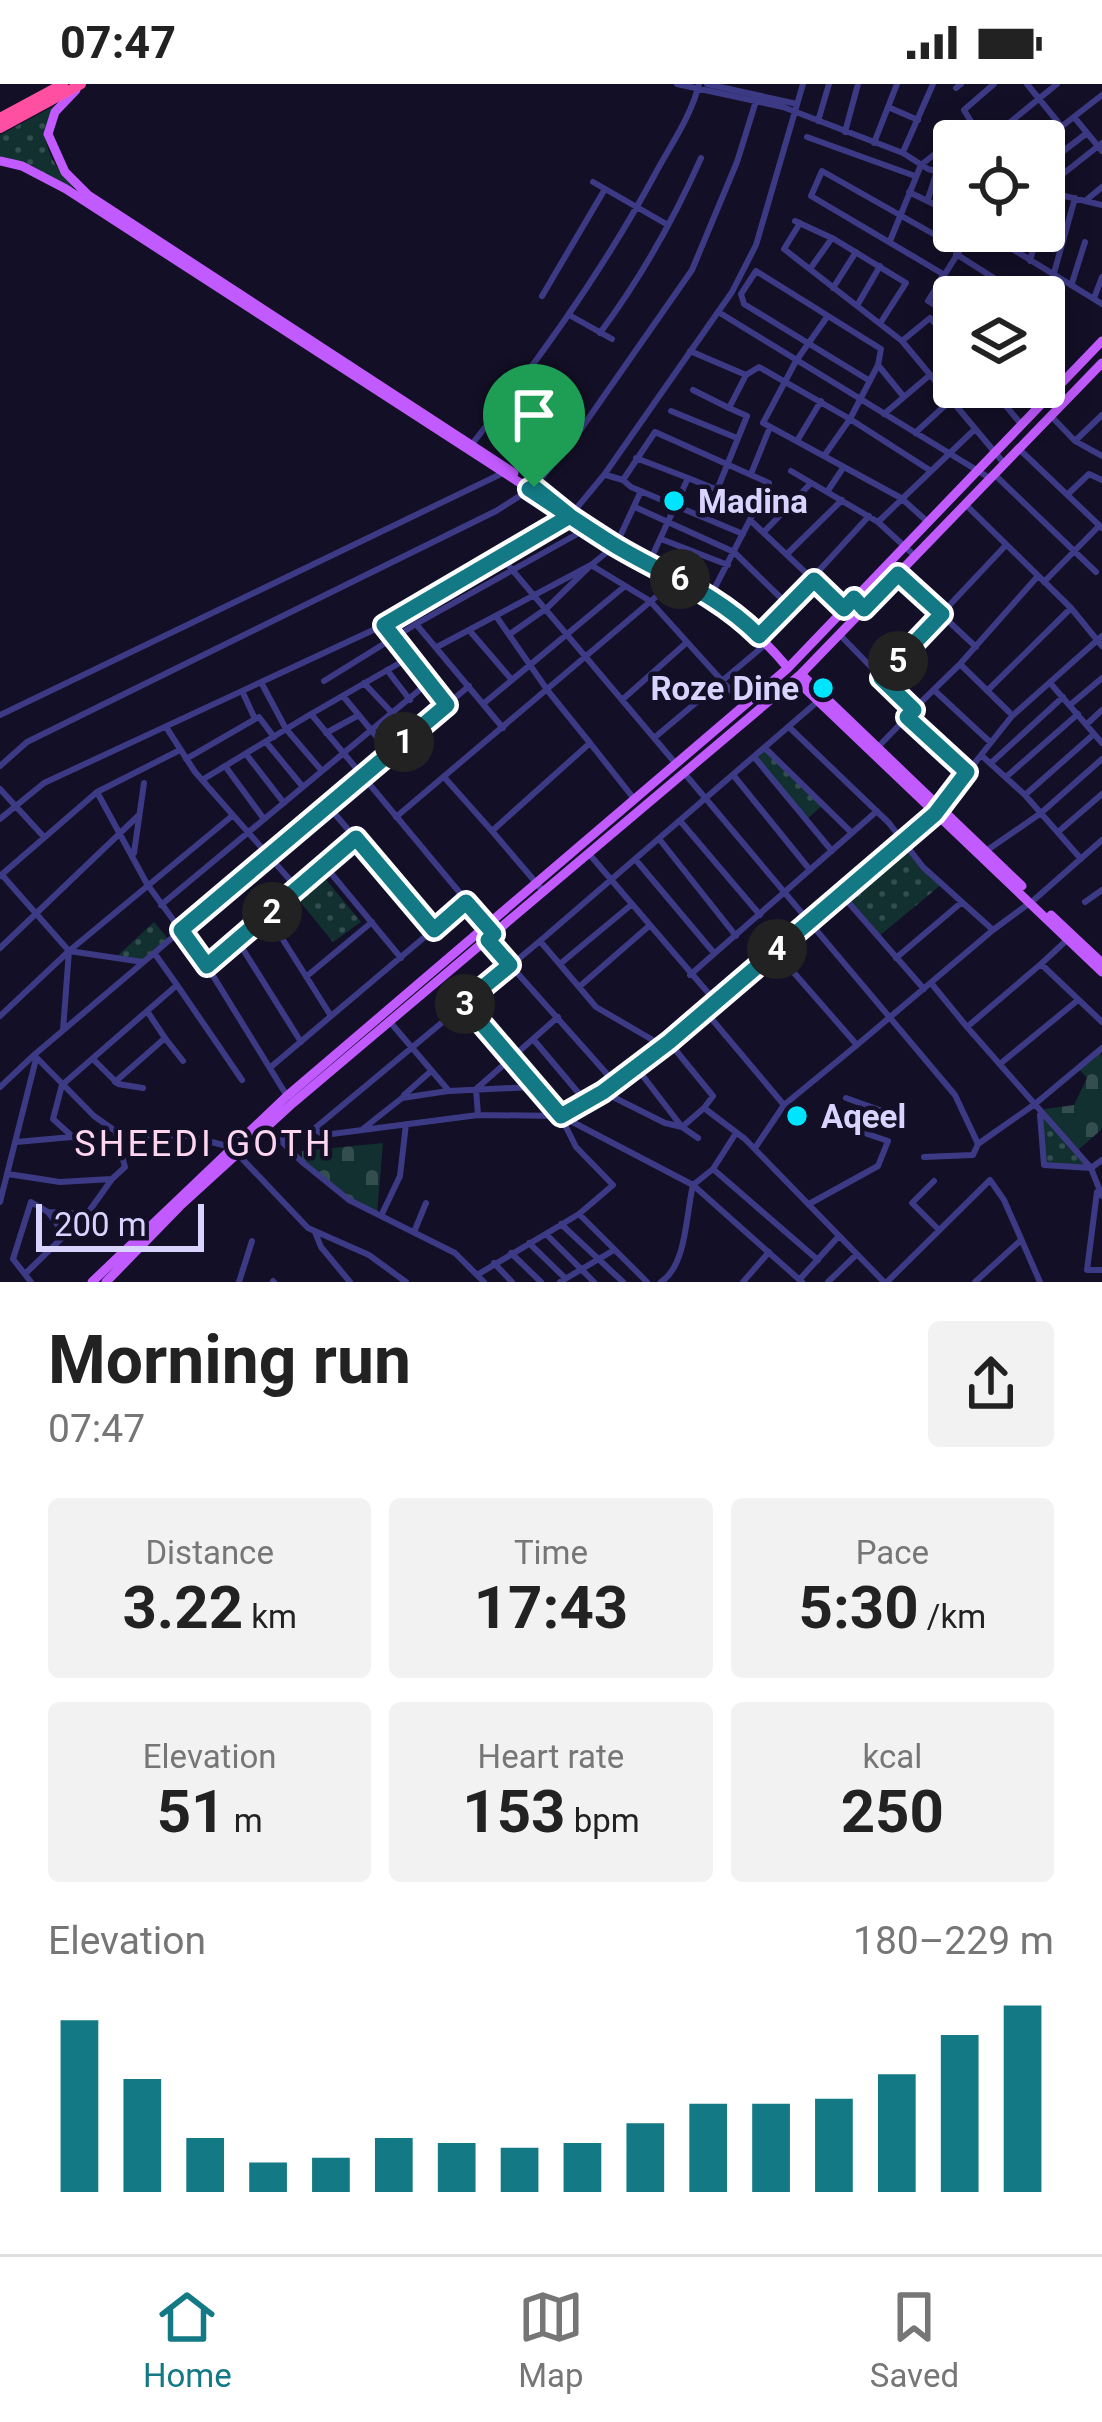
<!DOCTYPE html>
<meta charset="utf-8">
<style>
:root{--surface:#fff;--page:#f2f2f2;--text:#222;--muted:#767676;--line:#e0e0e0;--accent:#137a85}
body{margin:0;font-family:Roboto,sans-serif;background:var(--page);color:var(--text);height:100vh;display:flex;flex-direction:column;font-size:45px;white-space:nowrap}
*{box-sizing:border-box;margin:0}
p{font-size:39px;color:var(--muted)}
.icon{flex:none;width:66px;height:66px;fill:none;stroke:currentColor;stroke-width:2;stroke-linecap:round;stroke-linejoin:round}
.map{position:relative;height:1198px;overflow:hidden}
.sheet{display:flex;flex-direction:column;background:var(--surface);flex:1}
.sheet>*{flex:none}
.fabs{position:absolute;left:933px;top:36px;display:grid;gap:24px}
.fabs a{display:grid;place-items:center;width:132px;height:132px;border-radius:12px;background:var(--surface);box-shadow:0 6px 30px #0003;font-size:60px}
.scale{position:absolute;left:36px;bottom:30px;width:168px;box-sizing:border-box;padding-left:12px;border:6px solid #d9d4ff;border-top:0;font-size:33px;line-height:42px;white-space:nowrap;color:#d9d4ff;-webkit-text-stroke:9px #130f26;paint-order:stroke}
.pin{position:absolute;display:grid;place-items:center;width:102px;height:102px;color:#fff;margin:-123px -51px;border-radius:50% 50% 50% 0;rotate:-45deg;box-shadow:0 0 12px #0007}
.pin .icon{rotate:45deg}
.km{position:absolute;width:60px;height:60px;margin:-30px;border-radius:50%;background:#222;color:#fff;font-size:33px;line-height:60px;text-align:center}
.round{display:grid;place-items:center;flex:none;width:126px;height:126px;border-radius:12px;background:var(--page)}
.headline{display:flex;align-items:center;justify-content:space-between;height:204px;padding:0 48px}
h1{font-size:66px;font-weight:700;line-height:90px}
.stats{display:grid;grid-template-columns:repeat(3,1fr);gap:18px;height:204px;padding:12px 48px}
.stats div{display:grid;align-content:center;border-radius:12px;background:var(--page);text-align:center}
.stats b{font-size:60px;font-weight:700}
.stats small{font-size:33px;font-weight:400}
.stats p{font-size:33px}
.chart{height:336px;padding:24px 48px}
.chart p{display:flex;justify-content:space-between}
.chart svg{width:100%;height:216px;margin-top:12px;stroke:var(--accent);stroke-width:6}
.status{display:flex;justify-content:space-between;align-items:center;height:84px;padding:0 60px;background:var(--surface);direction:ltr}
.status svg{height:33px;fill:currentColor}
.dock{display:flex;justify-content:space-around;align-items:center;height:168px;border-top:3px solid var(--line);background:var(--surface);font-size:33px;color:var(--muted)}
.dock a{display:grid;justify-items:center;gap:6px}
.dock .active{color:var(--accent)}
.map>svg:first-child{display:block}
</style>
<div class="status"><b>07:47</b><svg viewBox="0 0 49 12"><path d="M0 12V9h3v3zM5 12V6h3v6zM10 12V3h3v9zM15 12V0h3v12zM26 1h20v11H26zM47 4h2v5h-2z"/></svg></div>
<div class="map">
<svg width="1102" height="1198" viewBox="0 0 1102 1198">
<defs>
<pattern id="cemetery-stones" width="16" height="16" patternUnits="userSpaceOnUse" patternTransform="scale(3)"><rect width="16" height="16" fill="#12302f"/><path d="M2 7V4a2 2 0 0 1 4 0v3zM10 15v-3a2 2 0 0 1 4 0v3z" fill="#344d4e"/></pattern>
<pattern id="park-dots" width="8" height="8" patternUnits="userSpaceOnUse" patternTransform="scale(3)"><rect width="8" height="8" fill="#12302f"/><path d="M2 2h.1M6 6h.1" fill="none" stroke="#344d4e" stroke-width="1.8" stroke-linecap="round"/></pattern>
</defs>
<rect width="100%" height="100%" fill="#130f26"/>
<path fill="url(#cemetery-stones)" d="M1098 967 1102 972V1045L1076 1068 1041 1030 1045 1025 1074 1021 1087 994 1078 984Z
M383 1059 377 1130 349 1116 302 1078V1067Z"/>
<path fill="url(#park-dots)" d="M56 21C34 49 50 79 73 102L71 105 22 78 0 72V51Z
M765 664 823 721 806 736 755 674Z
M902 758 942 800 878 853 841 810Z
M323 792 361 838 333 858 297 814Z
M154 838 169 856 143 878 115 874Z
M1039 1028 1091 1084 1044 1081Z"/>
<g fill="none" stroke-linecap="round" stroke-linejoin="round">
<path stroke="#3d3a85" stroke-width="6" d="M677 0 783 23 903 69 928 85 954 92
M707 0 797 20
M1027 0 1062 43
M956 4 961 0
M888 23 918 36
M1074 33 1102 67
M818 37 829 0
M845 48 858 0
M807 53 915 92
M983 57 964 26 994 0
M987 57 1057 0
M1043 57 1102 11
M874 59 897 0
M903 68 933 0
M1044 82 1087 49
M593 98 668 141
M1044 105 1102 59
M1044 107 1102 121
M909 108 954 130
M928 115 937 87
M1085 117 1102 103
M795 137 834 155 906 199 881 238
M800 139 784 165 902 257
M983 147 1102 220
M890 157 921 81 971 41
M1003 159 1006 147
M956 170 1024 213
M1030 177 1038 147
M810 185 832 154
M943 190 811 112 822 87 960 165
M941 194 971 213
M1072 199 1085 158
M833 204 856 168
M542 212 605 105
M1039 213 1054 189 1075 114
M1094 214 1102 193
M858 220 880 182
M720 229 988 393
M571 232 612 255
M827 233 796 277 763 339 901 414 929 439
M954 233 928 217 972 147
M600 249C640 195 674 135 701 74
M954 260 930 234 902 257 1003 378
M690 267 746 291
M878 281 904 313
M1044 290 1060 302
M870 297 744 220 741 210 756 187 881 265 878 281 850 335 931 387
M990 303 1021 340
M693 306 729 324
M671 327 737 354
M884 330 930 291
M1051 332 1075 357 1102 372
M915 349 951 316
M797 357 821 317
M1075 357 1102 331
M472 360C540 275 602 188 654 92 670 62 691 33 699 0
M1018 364 1102 444
M636 374 688 394
M843 384 827 408 878 438 915 472
M791 387 827 408
M751 390 770 343
M606 391 623 396 655 348 769 399 711 511
M995 391 1096 488
M623 396 631 403 743 450
M717 406 747 332 729 324 746 291 759 283 850 335 824 372
M1068 410 1089 390 1102 396
M965 420 1071 524 1102 562
M637 424 734 468 788 521
M750 436 843 524
M878 438 975 345
M764 448 811 399
M661 455 728 481
M787 470 842 416
M503 475 676 680
M649 479 688 394 757 422
M898 490 976 563
M1044 498 1099 442
M496 532 548 607 590 659
M384 541 447 621
M469 546 512 596
M510 550 547 524 591 481 650 517 743 620
M839 550 913 626 959 581
M759 552 869 432
M437 563 591 481 616 461 641 407
M410 573 311 630 495 851
M387 586 410 616
M881 594 1006 461
M324 597 416 540
M364 599 412 650
M262 600 286 645 322 687
M1051 600 1102 659
M934 606 990 658
M987 607 1070 525
M343 612 390 669
M623 615 685 560
M483 620 625 502
M1070 621 1102 594
M1009 628 960 580 1038 492
M0 631 503 389
M907 633 966 687
M255 635 259 633 274 653
M1087 640 1102 626
M166 643 195 688 298 805
M789 643 889 739 923 783 993 846 1031 818
M503 644 416 540 588 444
M326 649 359 631
M654 654 766 560
M266 658 303 703
M878 663 906 634
M765 664 852 749
M180 666 97 708 147 800 207 882 287 1012
M246 670 284 719
M981 671 1012 632 1102 552
M755 674 832 767
M186 675 255 635 243 609
M991 679 1063 613
M0 682 27 658 496 427 534 403 581 345 692 186 737 78 756 17
M225 682 264 735
M685 690 955 1011 978 1060
M734 692 810 786
M444 693 492 747
M1006 693 1078 630
M202 696 311 630
M0 705 44 753
M1025 711 1094 650
M328 722 434 846
M396 733 677 495
M0 735 44 699 384 541 570 432 604 391 732 208 756 161 803 0
M681 738 760 831
M1058 748 1102 710
M660 756 736 852
M986 767 1041 729 1102 675
M134 769 144 699
M590 771 716 918
M635 775 714 869
M325 782 401 874
M2 791 69 867 143 878
M0 792 97 708
M544 808 492 747 590 659 635 716
M841 810 924 905
M1035 815 1102 756
M1085 818 1102 806
M161 821 429 598
M268 832 331 932
M488 856 615 999
M239 859 301 958
M0 864 139 731
M775 867 857 961 993 846
M155 870 177 901
M896 874 962 818
M560 880 631 821
M1041 880 1068 855
M209 881 356 754
M690 891 877 727
M307 892 372 838
M931 899 967 943 1041 880 1102 938
M579 903 649 842
M464 919 561 1032 693 1101 802 1198
M147 927 165 954
M705 927 784 1021 755 1064
M0 932 69 867 232 732
M390 938 449 1007 533 1003
M967 943 1091 1084 1102 1112
M63 946 69 867
M533 955 587 1019
M669 958 713 1012 704 1024 745 1055 884 1198
M663 962 596 923 540 857 817 618
M34 971 469 602
M93 975 118 1000 143 1004
M1000 980 1078 916
M272 982 466 818
M636 983 682 1043 698 1054
M115 998 165 954 183 977
M0 1003 34 971 94 1032 121 1051 188 1052 231 1063 308 1144 369 1171 406 1198
M603 1008 665 1039 682 1043 704 1024
M404 1011 430 988
M846 1014 899 1033
M784 1021 857 961
M478 1031 476 1005 558 933
M1040 1031 1044 1081 1091 1084 1102 1076
M267 1043 302 1078 349 1116 455 1169 484 1198
M364 1044 402 1014 448 1007
M314 1045 540 857
M862 1048 870 1023
M736 1049 713 1085 818 1176
M280 1056 314 1045 324 1051 478 1031 561 1032 587 1019 669 958 935 730 981 671 1025 711 1081 775
M16 1058 72 1053
M83 1062 53 1035 62 1001 177 901 242 996
M924 1073 973 1071 978 1060 1035 1020 1102 964
M8 1090 60 1098 112 1095 125 1083 116 1050
M934 1097 912 1119 939 1146
M1097 1108 1087 1186H1102
M0 1118 36 975
M809 1120 878 1082 888 1057 844 1042
M48 1128 87 1130
M579 1130 647 1198
M381 1132 400 1092 406 1040
M561 1140 623 1198
M315 1148 321 1163 350 1198
M414 1148 426 1119
M546 1150 594 1198
M529 1159 565 1194
M511 1169 541 1198
M494 1179 512 1198
M25 1190 65 1151
M477 1191 579 1130 613 1101 576 1063 562 1035
M800 1195 838 1153
M273 1197 274 1198
M31 1198 13 1175 31 1118 48 1128 65 1151 87 1130 112 1095
M239 1198 252 1157
M560 1198 614 1166
M661 1198C687 1181 686 1129 693 1101L713 1085
M743 1198 769 1168
M828 1198 856 1171
M887 1198 990 1096 1004 1116 1040 1198
M975 1198 1021 1156"/>
<path stroke="#c25bff" stroke-width="9" d="M76 6 55 28 48 50 65 88 88 111 514 389
M0 77 22 82 66 105 616 461C689 501 732 517 788 584
M801 590 1022 802
M795 595 1102 888
M1051 831 1102 879
M92 1198 287 1012 788 584 1102 257
M106 1198 180 1122 293 1019 801 590 1102 279"/>
<path stroke="#ff4fa3" stroke-width="10" d="M0 34 63 0
M0 44 81 0"/>
</g>
<g fill="none" stroke-linecap="round" stroke-linejoin="round">
<g stroke="#fff" stroke-width="24">
<path id="route" d="M534 403 570 432 384 541 447 621 181 846 207 882 356 754 434 846 466 818 494 850 488 856 510 881 464 919 561 1032 603 1008 669 958 935 730 967 688 907 633 914 626 881 594 942 530 898 490 864 525 854 514 844 525 814 496 759 552C715 508 668 493 616 462 587 444 558 424 529 405L534 403"/>
</g>
<use href="#route" stroke="#137a85" stroke-width="15"/>
</g>
<g fill="#00e5ff" stroke="#130f26" stroke-width="4.5">
<circle cx="674" cy="417" r="12"/>
<circle cx="823" cy="604" r="12"/>
<circle cx="797" cy="1032" r="12"/>
</g>
<g text-anchor="middle" dominant-baseline="central" stroke-width="9" stroke-linejoin="round" paint-order="stroke">
<g font-size="33" font-weight="bold" fill="#d9d4ff" stroke="#130f26" text-anchor="start">
<text x="698" y="417">Madina</text>
<text x="799" y="604" text-anchor="end">Roze Dine</text>
<text x="821" y="1032">Aqeel</text>
</g>
<g font-size="36" letter-spacing="3" fill="#ffd6f0" stroke="#130f26">
<text x="204" y="1060">SHEEDI GOTH</text>
</g>
</g>
</svg>
<div class="fabs">
<a><svg class="icon" aria-label="locate" viewBox="0 0 24 24"><circle cx="12" cy="12" r="6"/><path d="M12 2v4M12 18v4M2 12h4M18 12h4"/></svg></a>
<a><svg class="icon" aria-label="layers" viewBox="0 0 24 24"><path d="M12 4l9 5-9 5-9-5zM3 14l9 5 9-5"/></svg></a>
</div>
<div class="scale">200 m</div>
<div class="pin" style="left:534px;top:403px;background:#1e9e55"><svg class="icon" aria-label="arrive" viewBox="0 0 24 24"><path d="M6 21V4h12l-3 4 3 4H6"/></svg></div>
<b class="km" style="left:404px;top:658px">1</b>
<b class="km" style="left:272px;top:828px">2</b>
<b class="km" style="left:465px;top:920px">3</b>
<b class="km" style="left:777px;top:865px">4</b>
<b class="km" style="left:898px;top:577px">5</b>
<b class="km" style="left:680px;top:495px">6</b>
</div>
<section class="sheet">
<div class="headline"><div><h1>Morning run</h1><p>07:47</p></div><a class="round"><svg class="icon" aria-label="share" viewBox="0 0 24 24"><path d="M12 15V3M7 8l5-5 5 5M5 13v7h14v-7"/></svg></a></div>
<div class="stats">
<div><p>Distance</p><b>3.22<small> km</small></b></div>
<div><p>Time</p><b>17:43</b></div>
<div><p>Pace</p><b>5:30<small> /km</small></b></div>
</div>
<div class="stats">
<div><p>Elevation</p><b>51<small> m</small></b></div>
<div><p>Heart rate</p><b>153<small> bpm</small></b></div>
<div><p>kcal</p><b>250</b></div>
</div>
<div class="chart"><p><span>Elevation</span>180–229 m</p>
<svg viewBox="0 0 160 44" preserveAspectRatio="none"><path d="M5 44V9M15 44V21M25 44V33M35 44V38M45 44V37M55 44V33M65 44V34M75 44V35M85 44V34M95 44V30M105 44V26M115 44V26M125 44V25M135 44V20M145 44V12M155 44V6"/></svg>
</div>
</section>
<nav class="dock">
<a class="active"><svg class="icon" aria-label="home" viewBox="0 0 24 24"><path d="M3 11l9-7 9 7M6 9v11h12V9"/></svg>Home</a>
<a><svg class="icon" aria-label="map" viewBox="0 0 24 24"><path d="M3 6l6-2 6 2 6-2v14l-6 2-6-2-6 2zM9 4v14M15 6v14"/></svg>Map</a>
<a><svg class="icon" aria-label="saved" viewBox="0 0 24 24"><path d="M7 4h10v16l-5-4-5 4z"/></svg>Saved</a>
</nav>
